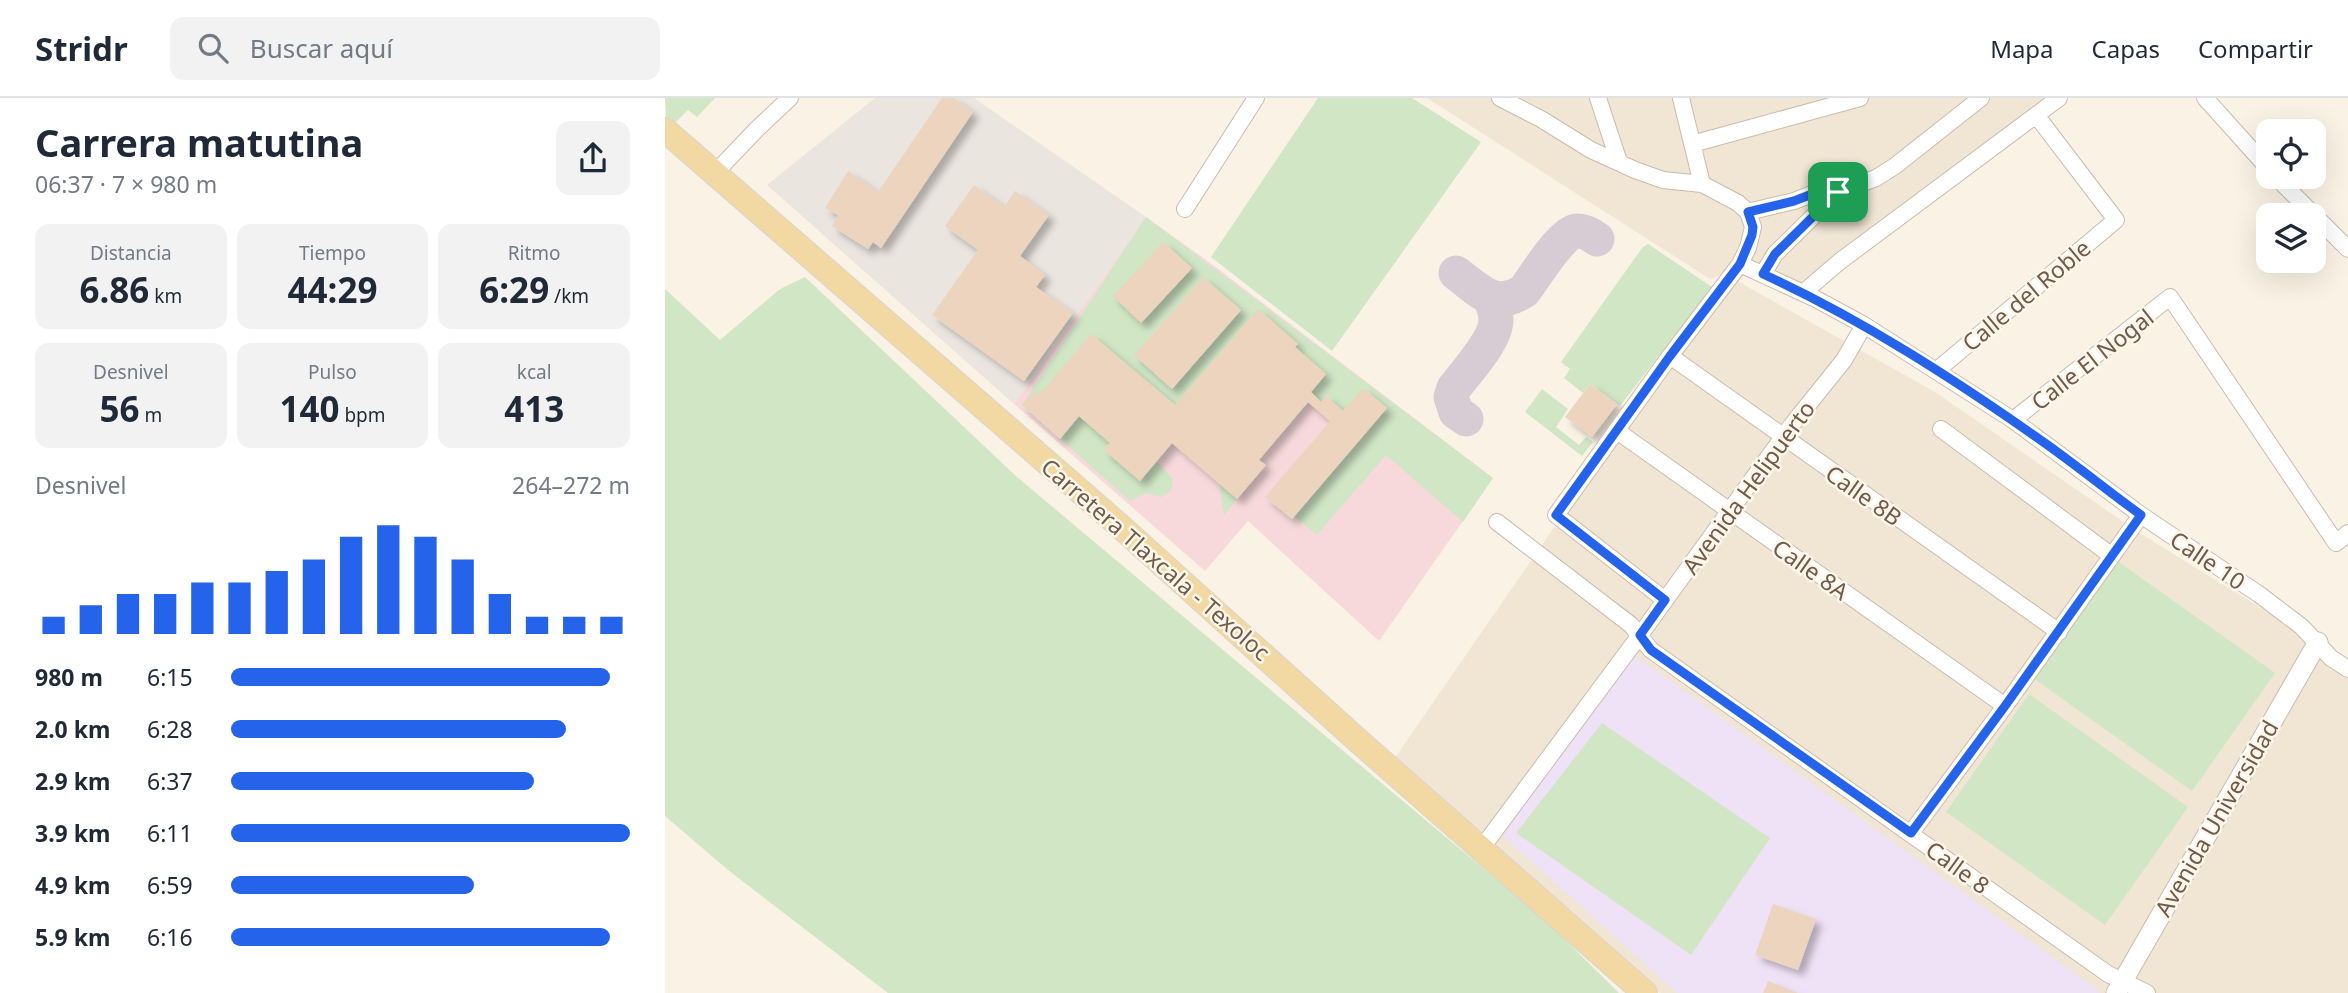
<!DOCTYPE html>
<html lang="es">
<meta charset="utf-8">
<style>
:root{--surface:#fff;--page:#f2f2f3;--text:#1f2937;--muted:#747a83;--line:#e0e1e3;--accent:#2563eb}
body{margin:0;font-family:"Noto Sans",sans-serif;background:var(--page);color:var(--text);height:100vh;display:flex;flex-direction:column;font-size:26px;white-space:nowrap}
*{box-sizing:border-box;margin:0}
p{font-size:23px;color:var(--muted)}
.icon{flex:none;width:38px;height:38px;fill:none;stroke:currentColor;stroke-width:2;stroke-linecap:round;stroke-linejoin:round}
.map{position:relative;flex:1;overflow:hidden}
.drawer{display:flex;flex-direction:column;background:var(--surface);width:665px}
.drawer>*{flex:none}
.buttons{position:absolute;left:1591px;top:21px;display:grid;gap:14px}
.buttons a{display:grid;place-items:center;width:70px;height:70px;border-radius:14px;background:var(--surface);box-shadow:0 7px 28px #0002;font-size:35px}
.pin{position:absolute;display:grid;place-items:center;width:60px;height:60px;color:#fff;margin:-30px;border-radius:14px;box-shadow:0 4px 10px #0006}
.round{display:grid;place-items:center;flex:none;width:74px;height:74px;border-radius:14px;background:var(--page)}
.head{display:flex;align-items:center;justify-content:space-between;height:119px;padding:0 35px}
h1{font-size:38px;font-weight:700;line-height:52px}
.metrics{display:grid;grid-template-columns:repeat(3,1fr);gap:10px;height:119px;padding:7px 35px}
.metrics div{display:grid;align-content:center;border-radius:14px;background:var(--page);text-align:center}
.metrics b{font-size:35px;font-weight:700}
.metrics small{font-size:19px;font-weight:400}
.metrics p{font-size:19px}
.chart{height:196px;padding:14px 35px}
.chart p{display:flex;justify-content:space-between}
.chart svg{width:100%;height:126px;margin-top:7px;stroke:var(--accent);stroke-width:6}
ul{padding:0 35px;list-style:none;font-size:23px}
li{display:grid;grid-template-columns:112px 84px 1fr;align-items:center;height:52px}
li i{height:18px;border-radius:9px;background:var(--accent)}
header{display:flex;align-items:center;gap:42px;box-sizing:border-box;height:98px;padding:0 35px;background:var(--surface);border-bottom:2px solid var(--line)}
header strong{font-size:33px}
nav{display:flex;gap:38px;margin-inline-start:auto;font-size:24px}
.search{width:490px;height:63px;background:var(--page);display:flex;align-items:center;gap:18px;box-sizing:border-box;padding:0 24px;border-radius:14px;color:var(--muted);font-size:26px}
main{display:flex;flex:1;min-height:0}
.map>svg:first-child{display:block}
</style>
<header>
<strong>Stridr</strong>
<div class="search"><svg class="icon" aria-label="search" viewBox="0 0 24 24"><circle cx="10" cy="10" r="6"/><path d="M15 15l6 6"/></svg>Buscar aquí</div>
<nav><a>Mapa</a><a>Capas</a><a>Compartir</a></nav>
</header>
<main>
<section class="drawer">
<div class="head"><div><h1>Carrera matutina</h1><p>06:37 · 7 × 980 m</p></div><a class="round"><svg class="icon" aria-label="share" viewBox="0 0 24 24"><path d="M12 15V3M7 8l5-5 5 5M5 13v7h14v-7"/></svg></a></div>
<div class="metrics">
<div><p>Distancia</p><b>6.86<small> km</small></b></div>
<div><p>Tiempo</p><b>44:29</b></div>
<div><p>Ritmo</p><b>6:29<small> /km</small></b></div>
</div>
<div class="metrics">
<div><p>Desnivel</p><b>56<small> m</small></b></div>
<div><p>Pulso</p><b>140<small> bpm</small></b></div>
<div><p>kcal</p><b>413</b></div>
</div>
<div class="chart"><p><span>Desnivel</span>264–272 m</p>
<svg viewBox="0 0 160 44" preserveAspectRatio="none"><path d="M5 44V38M15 44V34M25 44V30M35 44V30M45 44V26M55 44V26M65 44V22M75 44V18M85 44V10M95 44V6M105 44V10M115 44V18M125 44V30M135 44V38M145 44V38M155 44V38"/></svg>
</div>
<ul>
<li><b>980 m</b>6:15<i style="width:95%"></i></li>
<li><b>2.0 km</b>6:28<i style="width:84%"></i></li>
<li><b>2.9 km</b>6:37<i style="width:76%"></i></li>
<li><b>3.9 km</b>6:11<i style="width:100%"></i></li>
<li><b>4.9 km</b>6:59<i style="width:61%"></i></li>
<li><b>5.9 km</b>6:16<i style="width:95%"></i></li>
</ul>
</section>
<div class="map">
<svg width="1683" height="895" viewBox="0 0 1683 895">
<defs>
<filter id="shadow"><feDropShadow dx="6" dy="6" stdDeviation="3.5" flood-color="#0004"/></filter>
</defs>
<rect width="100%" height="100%" fill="#faf3e5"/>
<path fill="#f1e5d4" d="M762 0H1385L1133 196 1074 170 1045 181Z
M1072 183 1270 294 1473 434 1683 564V895H995L729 661 899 415Z"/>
<path fill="#eae5df" d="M210 0H309L481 119 349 306 102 87Z"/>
<path fill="#f0e2f6" d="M964 553 1436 894 1435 895H1012L838 738Z"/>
<path fill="#f7d9db" d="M481 119 544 164 828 380 714 543 583 423 540 473 349 306Z"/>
<path fill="#d0e6c5" d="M0 0H50L32 19 23 12 2 33Z
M653 0H747L816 44 667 253 546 159Z
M481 119 828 380 798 424 721 357 652 437 629 418 701 335 661 298 656 304H643L595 361 601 367 559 417 554 385 508 345 491 364C504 375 519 387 496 399L481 395 465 403 357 307Z
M983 146 1047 189 955 308 925 286 918 295 899 280 905 271 896 264 977 150Z
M140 179 352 379 882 824 954 895H223L63 772 0 718V191L55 242 115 191Z
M877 291 903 311 891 329 914 347 921 339 928 344 917 358 860 314Z
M1451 462 1610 575 1527 693 1368 580Z
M1364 596 1523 709 1440 827 1281 714Z
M937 625 1105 740 1026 857 851 735Z"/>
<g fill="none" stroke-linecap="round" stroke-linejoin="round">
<path stroke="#d8ccd4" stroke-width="35" d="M791 175C814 192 829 212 859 193 869 180 896 135 911 133 919 132 926 137 932 141
M801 321 791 314 786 299 789 290C802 273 831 242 831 222 831 213 828 207 825 200"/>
</g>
<path fill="#ecd4bf" filter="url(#shadow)" d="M277 0H289L308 14 216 150 208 144 203 151 167 128 173 117 160 110 183 73 213 94Z
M309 87 339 109 350 93 384 117 355 158 380 177 371 189 408 215 359 283 267 217 313 152 280 128Z
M498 144 527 170 476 225 448 198Z
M538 179 576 212 507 291 469 257Z
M593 211 633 246 630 249 661 276 646 294 656 304 661 298 678 313 698 290 722 310 627 421 600 399 665 323 643 304 594 362 601 367 572 401 507 345 475 383 439 352 445 345 414 318 395 341 357 307 369 293 374 297 426 236 510 307Z
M925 286 952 306 927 339 900 319Z
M1108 806 1151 821 1133 872 1090 857Z
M1103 883 1133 895H1098Z"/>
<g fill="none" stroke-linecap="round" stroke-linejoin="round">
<g stroke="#cabbac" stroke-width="18">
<path id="minor" d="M835 0 876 21 926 52 970 72 998 82 1037 86
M933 0 954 64
M1540 0 1603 70
M1027 46 1195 0
M50 75 92 31 125 0
M1611 79 1683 151
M520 111 591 0
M1083 114 1129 103 1160 91 1173 94
M1075 166 1151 201 1199 227 1348 322 1476 417 1595 497 1637 529 1666 560 1683 571
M1098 176 1110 156 1173 94 1211 80 1230 68 1316 0
M1138 195 1174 164 1394 0
M1005 258 1394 534
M1271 273 1451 122 1371 17
M1348 322 1505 199 1671 445 1683 435
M1276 331 1447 458
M952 333 1340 608
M832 424 966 527 986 552 1443 876 1482 895
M1000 502 891 417 1005 258 1075 166 1083 150 1088 129 1083 114 1073 105 1037 86 1016 0
M1246 735 1340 608 1476 417
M816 751 975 537 1126 328 1179 262 1199 227"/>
</g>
<g stroke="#cabbac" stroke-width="21">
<path id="tertiary" d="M1451 895 1653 544"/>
</g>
<g stroke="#dad4d1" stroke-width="26">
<path id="primary" d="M0 32 456 429 690 640 980 895"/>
</g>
<use href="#minor" stroke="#fff" stroke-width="16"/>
<use href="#tertiary" stroke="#fff" stroke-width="19"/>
<use href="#primary" stroke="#f2d9a3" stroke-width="24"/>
</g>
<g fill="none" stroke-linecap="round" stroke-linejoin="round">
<g stroke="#fff" stroke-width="14">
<path id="route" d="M1160 91 1173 94 1110 156 1098 176C1196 221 1289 281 1377 343 1411 367 1443 393 1476 417L1340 608 1246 735 986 552 975 537 1000 502 891 417 1005 258 1075 166 1087 137 1088 129 1083 114 1129 103Z"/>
</g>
<use href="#route" stroke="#2563eb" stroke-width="9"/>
</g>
<g text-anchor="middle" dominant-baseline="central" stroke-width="5" stroke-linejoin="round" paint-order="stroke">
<g font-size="23" fill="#705b4d" stroke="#fdf7ea">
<text transform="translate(1361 197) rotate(-40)">Calle del Roble</text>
<text transform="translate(1427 261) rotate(-38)">Calle El Nogal</text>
<text transform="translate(1083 389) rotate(-54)">Avenida Helipuerto</text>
<text transform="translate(1199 397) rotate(35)">Calle 8B</text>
<text transform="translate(491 461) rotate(41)">Carretera Tlaxcala - Texoloc</text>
<text transform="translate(1543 462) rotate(34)">Calle 10</text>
<text transform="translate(1146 471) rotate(35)">Calle 8A</text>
<text transform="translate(1551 720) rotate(-60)">Avenida Universidad</text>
<text transform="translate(1293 769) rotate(36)">Calle 8</text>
</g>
</g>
</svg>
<div class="buttons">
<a><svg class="icon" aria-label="locate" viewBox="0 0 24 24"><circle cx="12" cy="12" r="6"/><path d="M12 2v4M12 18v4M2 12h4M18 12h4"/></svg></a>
<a><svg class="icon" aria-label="layers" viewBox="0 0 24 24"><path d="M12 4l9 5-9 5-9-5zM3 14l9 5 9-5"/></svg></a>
</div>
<div class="pin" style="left:1173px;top:94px;background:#1e9e55"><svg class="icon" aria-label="arrive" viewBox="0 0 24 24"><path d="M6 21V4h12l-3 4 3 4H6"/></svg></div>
</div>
</main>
